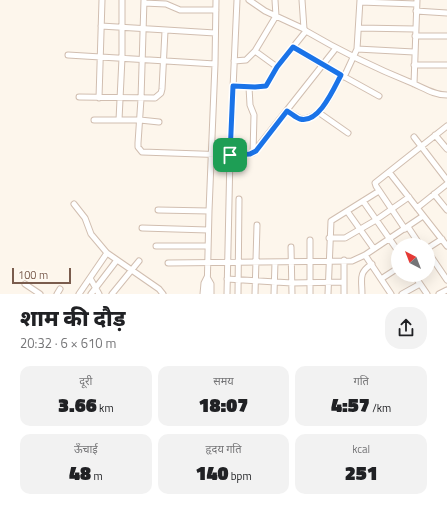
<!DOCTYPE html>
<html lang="hi">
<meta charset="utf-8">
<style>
:root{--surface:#fff;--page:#f2f2f2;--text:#202124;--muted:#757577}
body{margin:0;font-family:"Titillium Web","Noto Sans Devanagari",sans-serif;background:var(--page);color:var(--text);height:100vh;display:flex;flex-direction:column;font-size:15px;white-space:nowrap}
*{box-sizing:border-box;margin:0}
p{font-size:13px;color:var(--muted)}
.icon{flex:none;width:22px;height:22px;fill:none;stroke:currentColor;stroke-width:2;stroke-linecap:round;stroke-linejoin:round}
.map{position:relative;height:294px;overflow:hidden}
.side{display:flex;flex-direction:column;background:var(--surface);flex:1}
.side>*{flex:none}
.needle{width:26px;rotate:318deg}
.controls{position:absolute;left:391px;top:238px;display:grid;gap:8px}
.controls a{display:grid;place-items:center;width:44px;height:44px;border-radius:50%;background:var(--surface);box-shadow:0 4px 16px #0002;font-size:20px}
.scale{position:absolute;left:12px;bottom:10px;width:59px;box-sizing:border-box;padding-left:4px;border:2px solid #7a5c4d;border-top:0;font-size:11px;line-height:14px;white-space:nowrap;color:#7a5c4d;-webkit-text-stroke:3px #fffaf3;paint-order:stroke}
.pin{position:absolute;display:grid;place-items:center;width:34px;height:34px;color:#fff;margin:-17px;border-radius:8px;box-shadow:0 2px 6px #0006}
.round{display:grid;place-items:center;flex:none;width:42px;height:42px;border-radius:16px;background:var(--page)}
.summary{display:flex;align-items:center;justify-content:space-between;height:68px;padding:0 20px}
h1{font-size:22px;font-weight:800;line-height:30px}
.figures{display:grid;grid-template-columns:repeat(3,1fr);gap:6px;height:68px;padding:4px 20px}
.figures div{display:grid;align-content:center;border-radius:10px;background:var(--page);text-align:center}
.figures b{font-size:20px;font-weight:800}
.figures small{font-size:11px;font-weight:400}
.figures p{font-size:11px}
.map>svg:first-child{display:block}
</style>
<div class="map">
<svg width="447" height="294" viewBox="0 0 447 294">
<rect width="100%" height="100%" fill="#fdf6ec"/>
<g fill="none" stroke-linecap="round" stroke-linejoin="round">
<g stroke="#d1beb0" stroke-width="7">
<path id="minor" d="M144 0 141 99 138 143V147L142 152 229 155 253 153 336 48
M249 0 265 11 304 29
M302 0 304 29 306 31C340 51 375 68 412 83 424 88 434 95 447 95
M360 2 416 4
M144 3 166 4 180 10H216
M416 11 447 13
M101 26 215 33
M359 28 415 29
M415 36H447
M293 47 323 65 379 96
M357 49 414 52
M255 51 277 67
M68 55 215 64
M234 61 246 60 255 51 276 16 275 0
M414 65H447
M344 77 357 49 360 0
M414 84 417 0
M233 86 255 87 266 86 277 67 306 31
M249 87 250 105 254 115 253 153
M79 97 155 98 161 93 162 89 165 31
M99 98 102 0
M287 111 301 119C323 119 332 91 341 75
M318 112 348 133
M94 120H140L159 122
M119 120 122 58V0
M435 135 447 149
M414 137 447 180
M389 172 447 246
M434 194 447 210
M363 201 398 251
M74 204 85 218 91 234 107 253 159 289 163 294
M417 208 447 184
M158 210 209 211
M347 211 374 249
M408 227 420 245
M142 228 208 230
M405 229 376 186 375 183 447 126
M329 238H345L376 220 409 197
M156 246H207
M291 247 292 294
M428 248 442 239
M428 252 447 280
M365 255 391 294
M344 260V294
M168 263 352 261 365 255 423 216
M414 275 427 294
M90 278 99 294
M227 279 292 283 344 282
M381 279 398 268
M25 284 40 294
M57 294 60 289
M79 294 107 253
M91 294 117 260
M112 294 139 261
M203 294 204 283 207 277 211 284V294
M207 294 209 211 215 64 216 0
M227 294 230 155 237 0
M238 294 239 199
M255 294 257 225
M274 294 275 262
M310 294V240
M328 294 331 221 379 191
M362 294C362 279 358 273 372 264
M402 294 420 284
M439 294 447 290"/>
</g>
<use href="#minor" stroke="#fff" stroke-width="5"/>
</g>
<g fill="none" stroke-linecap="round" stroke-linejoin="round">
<g stroke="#fff" stroke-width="8">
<path id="route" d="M293 47 341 75C334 88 319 124 300 119 296 118 291 113 287 111L256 151 250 154 230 155 233 86 255 87 266 86 277 67Z"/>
</g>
<use href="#route" stroke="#1a73e8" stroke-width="5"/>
</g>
</svg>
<div class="controls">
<a><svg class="needle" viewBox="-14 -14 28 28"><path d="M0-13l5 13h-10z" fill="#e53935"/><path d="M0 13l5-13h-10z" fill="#757577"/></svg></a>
</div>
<div class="scale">100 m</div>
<div class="pin" style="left:230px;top:155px;background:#1e9e55"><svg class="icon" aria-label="arrive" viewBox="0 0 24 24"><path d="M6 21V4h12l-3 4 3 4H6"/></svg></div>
</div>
<section class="side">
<div class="summary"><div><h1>शाम की दौड़</h1><p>20:32 · 6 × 610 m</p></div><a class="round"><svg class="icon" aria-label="share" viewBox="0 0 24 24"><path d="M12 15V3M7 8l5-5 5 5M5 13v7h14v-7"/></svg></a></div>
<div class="figures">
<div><p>दूरी</p><b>3.66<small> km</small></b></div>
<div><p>समय</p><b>18:07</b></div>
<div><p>गति</p><b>4:57<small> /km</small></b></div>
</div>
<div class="figures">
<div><p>ऊँचाई</p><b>48<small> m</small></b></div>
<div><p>हृदय गति</p><b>140<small> bpm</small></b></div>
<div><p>kcal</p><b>251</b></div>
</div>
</section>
